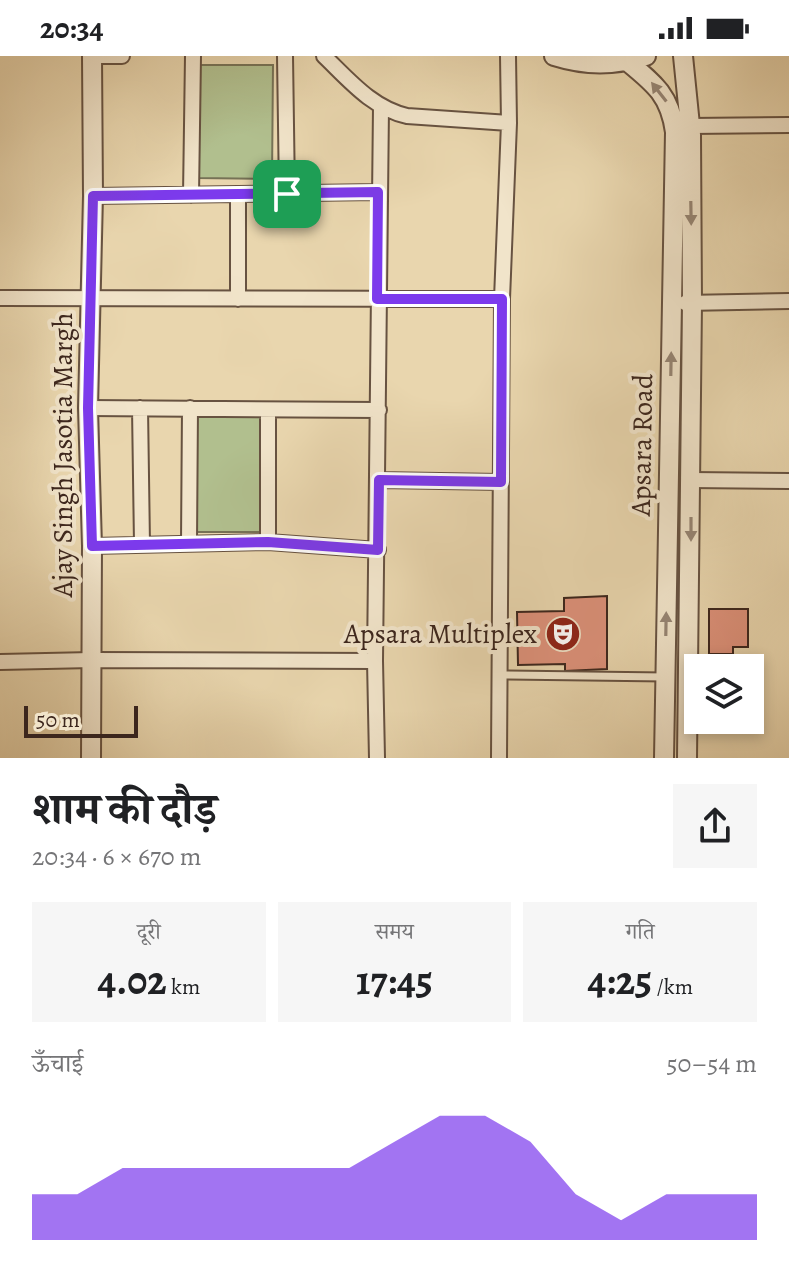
<!DOCTYPE html>
<html lang="hi">
<meta charset="utf-8">
<style>
:root{--surface:#fff;--page:#f6f6f6;--text:#202124;--muted:#757577;--accent:#7c3aed}
body{margin:0;font-family:Alegreya,"Noto Serif Devanagari",serif;background:var(--page);color:var(--text);height:100vh;display:flex;flex-direction:column;font-size:30px;white-space:nowrap}
*{box-sizing:border-box;margin:0}
p{font-size:26px;color:var(--muted)}
.icon{flex:none;width:44px;height:44px;fill:none;stroke:currentColor;stroke-width:2;stroke-linecap:round;stroke-linejoin:round}
.map{position:relative;height:702px;overflow:hidden}
.panel{display:flex;flex-direction:column;background:var(--surface);flex:1}
.panel>*{flex:none}
.controls{position:absolute;left:684px;top:598px;display:grid;gap:16px}
.controls a{display:grid;place-items:center;width:80px;height:80px;border-radius:0px;background:var(--surface);box-shadow:0 4px 12px #0003;font-size:40px}
.scale{position:absolute;left:24px;bottom:20px;width:114px;box-sizing:border-box;padding-left:8px;border:4px solid #3c261d;border-top:0;font-size:22px;line-height:28px;white-space:nowrap;color:#3c261d;-webkit-text-stroke:6px #f1e4ca;paint-order:stroke}
.pin{position:absolute;display:grid;place-items:center;width:68px;height:68px;color:#fff;margin:-34px;border-radius:16px;box-shadow:0 4px 12px #0006}
.round{display:grid;place-items:center;flex:none;width:84px;height:84px;border-radius:0px;background:var(--page)}
.summary{display:flex;align-items:center;justify-content:space-between;height:136px;padding:0 32px}
h1{font-size:44px;font-weight:700;line-height:60px}
.metrics{display:grid;grid-template-columns:repeat(3,1fr);gap:12px;height:136px;padding:8px 32px}
.metrics div{display:grid;align-content:center;border-radius:0px;background:var(--page);text-align:center}
.metrics b{font-size:40px;font-weight:700}
.metrics small{font-size:22px;font-weight:400}
.metrics p{font-size:22px}
.chart{height:224px;padding:16px 32px}
.chart p{display:flex;justify-content:space-between}
.chart svg{width:100%;height:144px;margin-top:8px;fill:var(--accent);opacity:.7}
.status{display:flex;justify-content:space-between;align-items:center;height:56px;padding:0 40px;background:var(--surface);direction:ltr}
.status svg{height:22px;fill:currentColor}
.map>svg:first-child{display:block}
</style>
<div class="status"><b>20:34</b><svg viewBox="0 0 49 12"><path d="M0 12V9h3v3zM5 12V6h3v6zM10 12V3h3v9zM15 12V0h3v12zM26 1h20v11H26zM47 4h2v5h-2z"/></svg></div>
<div class="map">
<svg width="789" height="702" viewBox="0 0 789 702">
<rect width="100%" height="100%" fill="#e9d6ae"/>
<filter id="stains"><feTurbulence type="fractalNoise" baseFrequency=".0025" numOctaves="4"/><feColorMatrix values="0 0 0 0 .2 0 0 0 0 .09 0 0 0 0 .02 0 0 0 .5 -.17"/></filter>
<radialGradient id="worn" r=".72"><stop offset=".6" stop-color="#630" stop-opacity="0"/><stop offset="1" stop-color="#630" stop-opacity=".3"/></radialGradient>
<path fill="#b1bf8e" stroke="#767256" stroke-width="2" d="M200 9H273L272 123 198 122Z
M197 360H264L263 476H196Z"/>
<path fill="#dd917a" stroke="#3c261d" stroke-width="2" d="M607 540V613L565 615V608L518 609 517 556 564 555V542Z
M709 553H748V591H733V598H709Z"/>
<g fill="none" stroke-linecap="round" stroke-linejoin="round">
<g stroke="#675241" stroke-width="11">
<path id="service" d="M500 619 665 621"/>
</g>
<g stroke="#675241" stroke-width="18">
<path id="minor" d="M92 0H122
M285 0 287 138
M324 0C349 24 372 52 407 60L509 67
M690 70 789 69
M191 139 193 0
M238 139V243
M93 140 378 136
M0 242 502 243
M685 247 789 245
M88 352 379 354
M140 352 142 488
M379 424 501 426
M691 424 789 425
M189 486 190 352
M268 486V355
M92 490 268 486 378 494
M375 605 381 51
M0 606 92 604 375 605 377 702
M499 702 502 243 509 67 508 0"/>
</g>
<g stroke="#675241" stroke-width="22">
<path id="tertiary" d="M554 0C586 10 614 10 646 0
M683 0 691 79 692 247 687 702
M628 6C655 28 670 40 675 76L664 702
M91 702 92 490 88 352 93 140 92 0"/>
</g>
<use href="#service" stroke="#f1e4ca" stroke-width="7"/>
<use href="#minor" stroke="#f1e4ca" stroke-width="14"/>
<use href="#tertiary" stroke="#f1e4ca" stroke-width="18"/>
</g>
<defs><path id="oneway-solid" d="M-6-.8H1V-3.2L6.5 0L1 3.2V.8H-6Z" transform="scale(2)"/></defs>
<g fill="#968574">
<use href="#oneway-solid" transform="translate(659 36) rotate(-128)"/>
<use href="#oneway-solid" transform="translate(691 157) rotate(89)"/>
<use href="#oneway-solid" transform="translate(671 308) rotate(-89)"/>
<use href="#oneway-solid" transform="translate(691 473) rotate(90)"/>
<use href="#oneway-solid" transform="translate(666 568) rotate(-89)"/>
</g>
<g fill="none" stroke-linecap="round" stroke-linejoin="round">
<g stroke="#fff" stroke-width="16">
<path id="route" d="M378 136 377 243H502L501 426 379 424 378 494 268 486 92 490 88 352 93 140Z"/>
</g>
<use href="#route" stroke="#7c3aed" stroke-width="10"/>
</g>
<defs>
<g id="theatre-disc" transform="scale(1.8)"><circle r="9.5" fill="#8f2418" stroke="#f1e4ca"/><path d="M-5-5.5Q0-4 5-5.5V0Q5 5 0 6Q-5 5-5 0ZM-3.3-2.5H-1v1.5H-3.3ZM1-2.5H3.3v1.5H1ZM-2.8 1Q0 5.5 2.8 1Z" fill="#fff"/></g>
</defs>
<g fill-rule="evenodd">
<use href="#theatre-disc" x="563" y="578"/>
</g>
<g text-anchor="middle" dominant-baseline="central" stroke-width="8" stroke-linejoin="round" paint-order="stroke">
<g font-size="28" fill="#3c261d" stroke="#f1e4ca">
<text transform="translate(642 389) rotate(-89)">Apsara Road</text>
<text transform="translate(63 399) rotate(-90)">Ajay Singh Jasotia Margh</text>
</g>
<g font-size="28" fill="#3c261d" stroke="#f1e4ca" text-anchor="end">
<text x="537" y="578">Apsara Multiplex</text>
</g>
</g>
<rect width="100%" height="100%" filter="url(#stains)"/>
<rect width="100%" height="100%" fill="url(#worn)"/>
</svg>
<div class="controls">
<a><svg class="icon" aria-label="layers" viewBox="0 0 24 24"><path d="M12 4l9 5-9 5-9-5zM3 14l9 5 9-5"/></svg></a>
</div>
<div class="scale">50 m</div>
<div class="pin" style="left:287px;top:138px;background:#1e9e55"><svg class="icon" aria-label="arrive" viewBox="0 0 24 24"><path d="M6 21V4h12l-3 4 3 4H6"/></svg></div>
</div>
<section class="panel">
<div class="summary"><div><h1>शाम की दौड़</h1><p>20:34 · 6 × 670 m</p></div><a class="round"><svg class="icon" aria-label="share" viewBox="0 0 24 24"><path d="M12 15V3M7 8l5-5 5 5M5 13v7h14v-7"/></svg></a></div>
<div class="metrics">
<div><p>दूरी</p><b>4.02<small> km</small></b></div>
<div><p>समय</p><b>17:45</b></div>
<div><p>गति</p><b>4:25<small> /km</small></b></div>
</div>
<div class="chart"><p><span>ऊँचाई</span>50–54 m</p>
<svg viewBox="0 0 160 44" preserveAspectRatio="none"><path d="M0 44V30L10 30L20 22L30 22L40 22L50 22L60 22L70 22L80 14L90 6L100 6L110 14L120 30L130 38L140 30L150 30L160 30V44z"/></svg>
</div>
</section>
